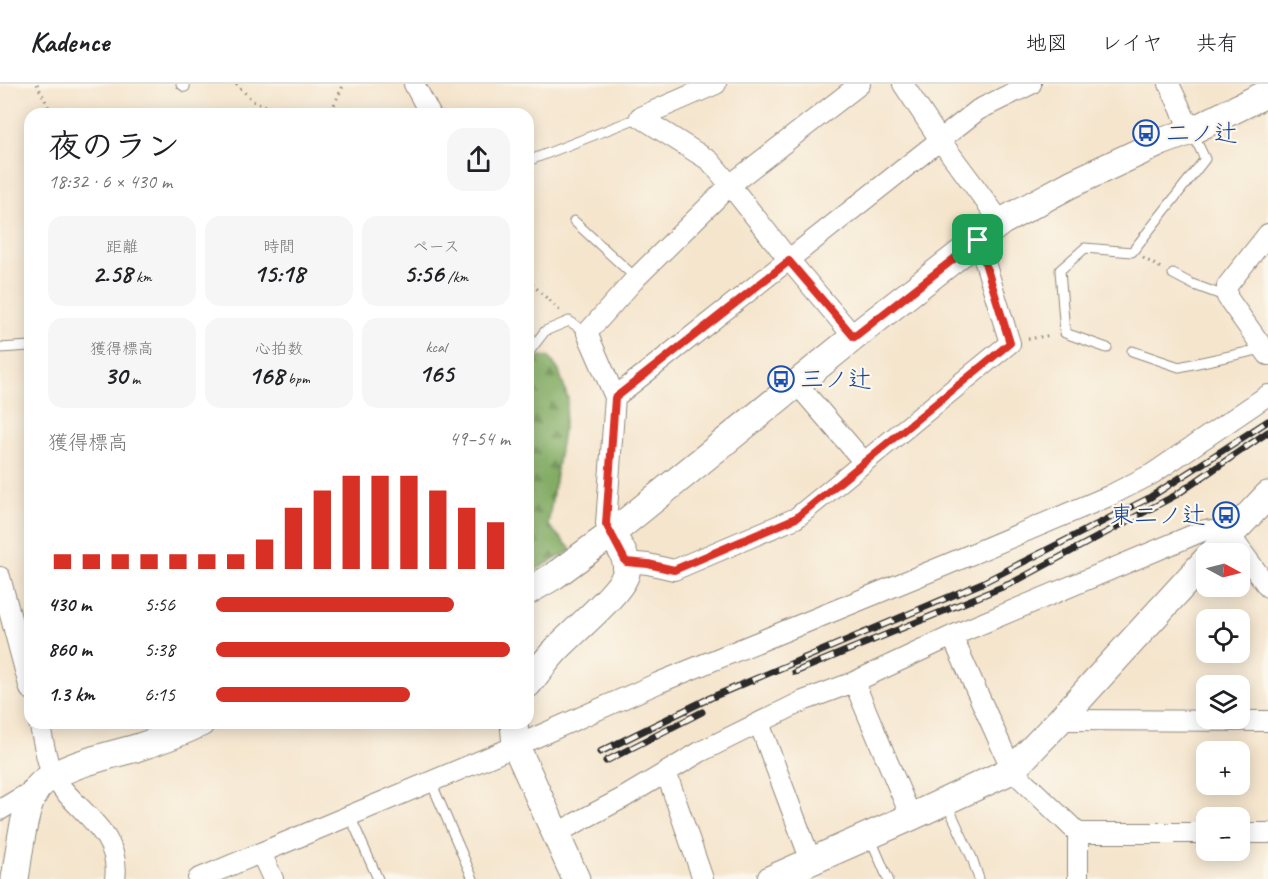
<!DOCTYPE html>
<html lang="ja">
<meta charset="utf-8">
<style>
:root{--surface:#fff;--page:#f6f6f6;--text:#202124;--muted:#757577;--line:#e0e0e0;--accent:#d93025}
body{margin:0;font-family:Caveat,"Klee One",sans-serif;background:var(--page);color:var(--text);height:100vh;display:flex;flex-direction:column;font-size:22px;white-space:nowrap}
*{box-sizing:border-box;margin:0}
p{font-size:20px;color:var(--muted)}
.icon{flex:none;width:33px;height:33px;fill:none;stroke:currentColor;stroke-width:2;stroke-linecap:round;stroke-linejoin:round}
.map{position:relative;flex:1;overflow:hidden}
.details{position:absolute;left:24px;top:24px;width:510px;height:621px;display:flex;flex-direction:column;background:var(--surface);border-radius:18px;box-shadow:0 3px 15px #0003}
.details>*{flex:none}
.needle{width:39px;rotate:97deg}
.controls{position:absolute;left:1196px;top:459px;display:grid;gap:12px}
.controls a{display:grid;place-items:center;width:54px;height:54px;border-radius:12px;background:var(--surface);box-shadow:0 3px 15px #0003;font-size:30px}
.pin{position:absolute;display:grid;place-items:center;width:51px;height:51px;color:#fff;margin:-26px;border-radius:12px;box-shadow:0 3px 9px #0006}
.round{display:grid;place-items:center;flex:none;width:63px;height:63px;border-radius:18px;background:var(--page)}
.head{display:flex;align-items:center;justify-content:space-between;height:102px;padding:0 24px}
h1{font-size:33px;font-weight:700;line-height:45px}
.figures{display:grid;grid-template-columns:repeat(3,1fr);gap:9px;height:102px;padding:6px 24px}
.figures div{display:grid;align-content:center;border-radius:15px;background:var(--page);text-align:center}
.figures b{font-size:26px;font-weight:700}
.figures small{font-size:16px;font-weight:400}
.figures p{font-size:16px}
.chart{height:168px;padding:12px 24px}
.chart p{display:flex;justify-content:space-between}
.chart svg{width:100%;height:108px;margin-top:6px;stroke:var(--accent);stroke-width:6}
ul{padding:0 24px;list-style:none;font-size:20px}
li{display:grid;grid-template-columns:96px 72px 1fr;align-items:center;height:45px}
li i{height:15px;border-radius:8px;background:var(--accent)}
header{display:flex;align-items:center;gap:36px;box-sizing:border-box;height:84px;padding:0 30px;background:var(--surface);border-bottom:2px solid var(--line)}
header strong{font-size:28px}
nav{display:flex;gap:33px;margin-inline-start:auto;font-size:21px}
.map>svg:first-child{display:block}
</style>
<header>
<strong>Kadence</strong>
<nav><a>地図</a><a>レイヤ</a><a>共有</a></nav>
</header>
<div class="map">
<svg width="1268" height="795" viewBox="0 0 1268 795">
<defs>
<pattern id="forest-firs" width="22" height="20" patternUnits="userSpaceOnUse" patternTransform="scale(1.5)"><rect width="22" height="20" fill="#83ad65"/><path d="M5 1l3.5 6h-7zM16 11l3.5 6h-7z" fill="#6b8d53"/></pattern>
</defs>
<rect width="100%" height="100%" fill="#fbf7ec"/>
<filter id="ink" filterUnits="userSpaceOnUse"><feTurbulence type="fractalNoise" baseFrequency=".0167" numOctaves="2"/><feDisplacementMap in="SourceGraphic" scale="12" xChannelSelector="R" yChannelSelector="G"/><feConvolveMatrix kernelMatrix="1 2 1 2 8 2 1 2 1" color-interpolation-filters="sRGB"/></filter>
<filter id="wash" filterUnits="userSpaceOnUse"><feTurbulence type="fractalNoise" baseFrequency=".008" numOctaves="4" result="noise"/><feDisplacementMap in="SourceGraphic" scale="24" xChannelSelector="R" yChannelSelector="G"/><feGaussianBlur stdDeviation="1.35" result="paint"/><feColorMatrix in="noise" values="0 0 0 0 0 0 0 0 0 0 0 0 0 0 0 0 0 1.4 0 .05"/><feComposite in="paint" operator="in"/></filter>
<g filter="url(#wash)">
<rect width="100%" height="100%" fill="#f5e5cd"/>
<path fill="url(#forest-firs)" stroke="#576c48" stroke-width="1.5" d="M540 272 549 273 559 287 568 315 548 441 572 466 528 490V285Z"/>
</g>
<g filter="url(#ink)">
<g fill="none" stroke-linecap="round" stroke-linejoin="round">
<g stroke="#90887c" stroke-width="11">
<path id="lane" d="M181 0 185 3
M528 77 640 33
M574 137 636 194
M1173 190 1192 200 1227 213
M0 264 30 262
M1107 264 1065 249 1060 186 1085 164 1132 168 1205 75 1192 48
M1132 267 1179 283 1262 265
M528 269 545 247 569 237 587 249
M431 698 473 795
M947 720 972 774 979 795
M350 732 378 795
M870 753 888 795"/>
</g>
<g stroke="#90887c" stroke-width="22">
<path id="street" d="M414 0 430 30
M903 0 940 56 1001 138
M1169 0 1191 47
M640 33 710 77 730 101 860 0
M640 33 716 0
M1268 150 1227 202V213L1268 271
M797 300 864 378
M615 313 978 26 1031 0
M611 450 606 440 615 313 587 249 636 194 730 101 789 176 854 253
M626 478 648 480 674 486 796 434 1010 259 978 156
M0 493 30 605
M952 552 1012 686 1078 749H1206
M854 598 911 733
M1060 636 1268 637
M39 639C43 653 47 683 54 694 76 727 122 749 115 795
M759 639 811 777
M666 688 703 795
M0 726 37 704
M1078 749V795
M1239 749H1268
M555 750 623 714 700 668 803 617 854 598 952 552 1205 446 1229 450 1268 503
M261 769 273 795
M198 795 516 662 658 599 946 481 1109 412 1152 390 1268 311"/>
</g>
<g stroke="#90887c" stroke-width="29">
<path id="secondary" d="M1212 470 1268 411
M528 507 554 492 611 450 854 253 1001 138 1071 100 1161 58 1191 47 1268 9
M528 600C537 589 545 578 554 568 570 550 622 508 626 489 629 474 619 462 611 450
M514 639 516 662 576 795
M15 795C19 771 23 726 36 706 50 684 112 671 136 664 158 657 180 649 201 639
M771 795 911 733 1012 686 1060 636 1206 476"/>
</g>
<path stroke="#90887c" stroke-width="3" stroke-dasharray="1.5 4.5" stroke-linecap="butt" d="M37 0 52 30
M236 0 253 17 288 30
M327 30 332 25 344 0
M1143 174 1161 184
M528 196 560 227
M1028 255 1051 251"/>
<use href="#lane" stroke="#fff" stroke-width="9"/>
<use href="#street" stroke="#fff" stroke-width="20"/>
<use href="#secondary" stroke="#fff" stroke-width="27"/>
<g stroke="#2b2b2b" stroke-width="7">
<path id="rail" d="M795 588 1012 499 1176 411 1268 348
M600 668 710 614 982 499 1149 414 1268 337
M606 677 702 628"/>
</g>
<use href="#rail" stroke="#fbf7ec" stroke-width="4.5" stroke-dasharray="14" stroke-linecap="butt"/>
</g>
</g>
<g fill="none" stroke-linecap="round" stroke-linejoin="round" filter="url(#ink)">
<g stroke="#fff" stroke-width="12">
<path id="route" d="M978 156 1010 259 796 434 674 486 648 480 626 478 606 440 615 314 789 177 854 253Z"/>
</g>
<use href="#route" stroke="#d93025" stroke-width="8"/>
</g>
<defs>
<g id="bus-ring" transform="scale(1.35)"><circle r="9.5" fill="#fbf7ec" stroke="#1a4fb4" stroke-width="1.5"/><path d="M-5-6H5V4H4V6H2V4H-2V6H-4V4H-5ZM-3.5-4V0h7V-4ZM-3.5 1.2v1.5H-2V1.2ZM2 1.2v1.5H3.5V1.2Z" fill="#1a4fb4"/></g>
</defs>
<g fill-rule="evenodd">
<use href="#bus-ring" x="1146" y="49"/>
<use href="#bus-ring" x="781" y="295"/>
<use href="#bus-ring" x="1226" y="431"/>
</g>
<g text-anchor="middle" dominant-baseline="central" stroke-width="4.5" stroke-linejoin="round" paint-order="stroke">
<g font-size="24" fill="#164399" stroke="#fbf7ec" text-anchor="start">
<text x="1166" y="49">二ノ辻</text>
<text x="800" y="295">三ノ辻</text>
<text x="1206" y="431" text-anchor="end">東二ノ辻</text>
</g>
</g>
</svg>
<div class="controls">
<a><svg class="needle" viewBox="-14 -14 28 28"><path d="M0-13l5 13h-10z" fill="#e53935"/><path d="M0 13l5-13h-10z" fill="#757577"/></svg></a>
<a><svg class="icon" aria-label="locate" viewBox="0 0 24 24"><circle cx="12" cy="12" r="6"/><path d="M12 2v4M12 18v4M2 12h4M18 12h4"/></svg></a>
<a><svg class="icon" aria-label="layers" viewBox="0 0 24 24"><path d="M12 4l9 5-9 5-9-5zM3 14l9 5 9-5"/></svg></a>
<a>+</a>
<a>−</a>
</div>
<div class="pin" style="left:978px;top:156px;background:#1e9e55"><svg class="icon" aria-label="arrive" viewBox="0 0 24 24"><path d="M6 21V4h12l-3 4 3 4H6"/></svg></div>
<section class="details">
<div class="head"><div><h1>夜のラン</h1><p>18:32 · 6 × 430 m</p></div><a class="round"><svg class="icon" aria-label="share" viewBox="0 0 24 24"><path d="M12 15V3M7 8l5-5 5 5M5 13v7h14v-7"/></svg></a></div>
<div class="figures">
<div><p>距離</p><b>2.58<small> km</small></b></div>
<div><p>時間</p><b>15:18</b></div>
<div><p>ペース</p><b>5:56<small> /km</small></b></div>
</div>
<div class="figures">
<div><p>獲得標高</p><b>30<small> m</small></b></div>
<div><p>心拍数</p><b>168<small> bpm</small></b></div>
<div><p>kcal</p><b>165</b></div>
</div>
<div class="chart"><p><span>獲得標高</span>49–54 m</p>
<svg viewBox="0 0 160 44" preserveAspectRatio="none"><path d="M5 44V38M15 44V38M25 44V38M35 44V38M45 44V38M55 44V38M65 44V38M75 44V32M85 44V19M95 44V12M105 44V6M115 44V6M125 44V6M135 44V12M145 44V19M155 44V25"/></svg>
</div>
<ul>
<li><b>430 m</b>5:56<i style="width:81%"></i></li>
<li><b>860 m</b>5:38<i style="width:100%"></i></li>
<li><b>1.3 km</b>6:15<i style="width:66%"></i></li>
</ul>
</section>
</div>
